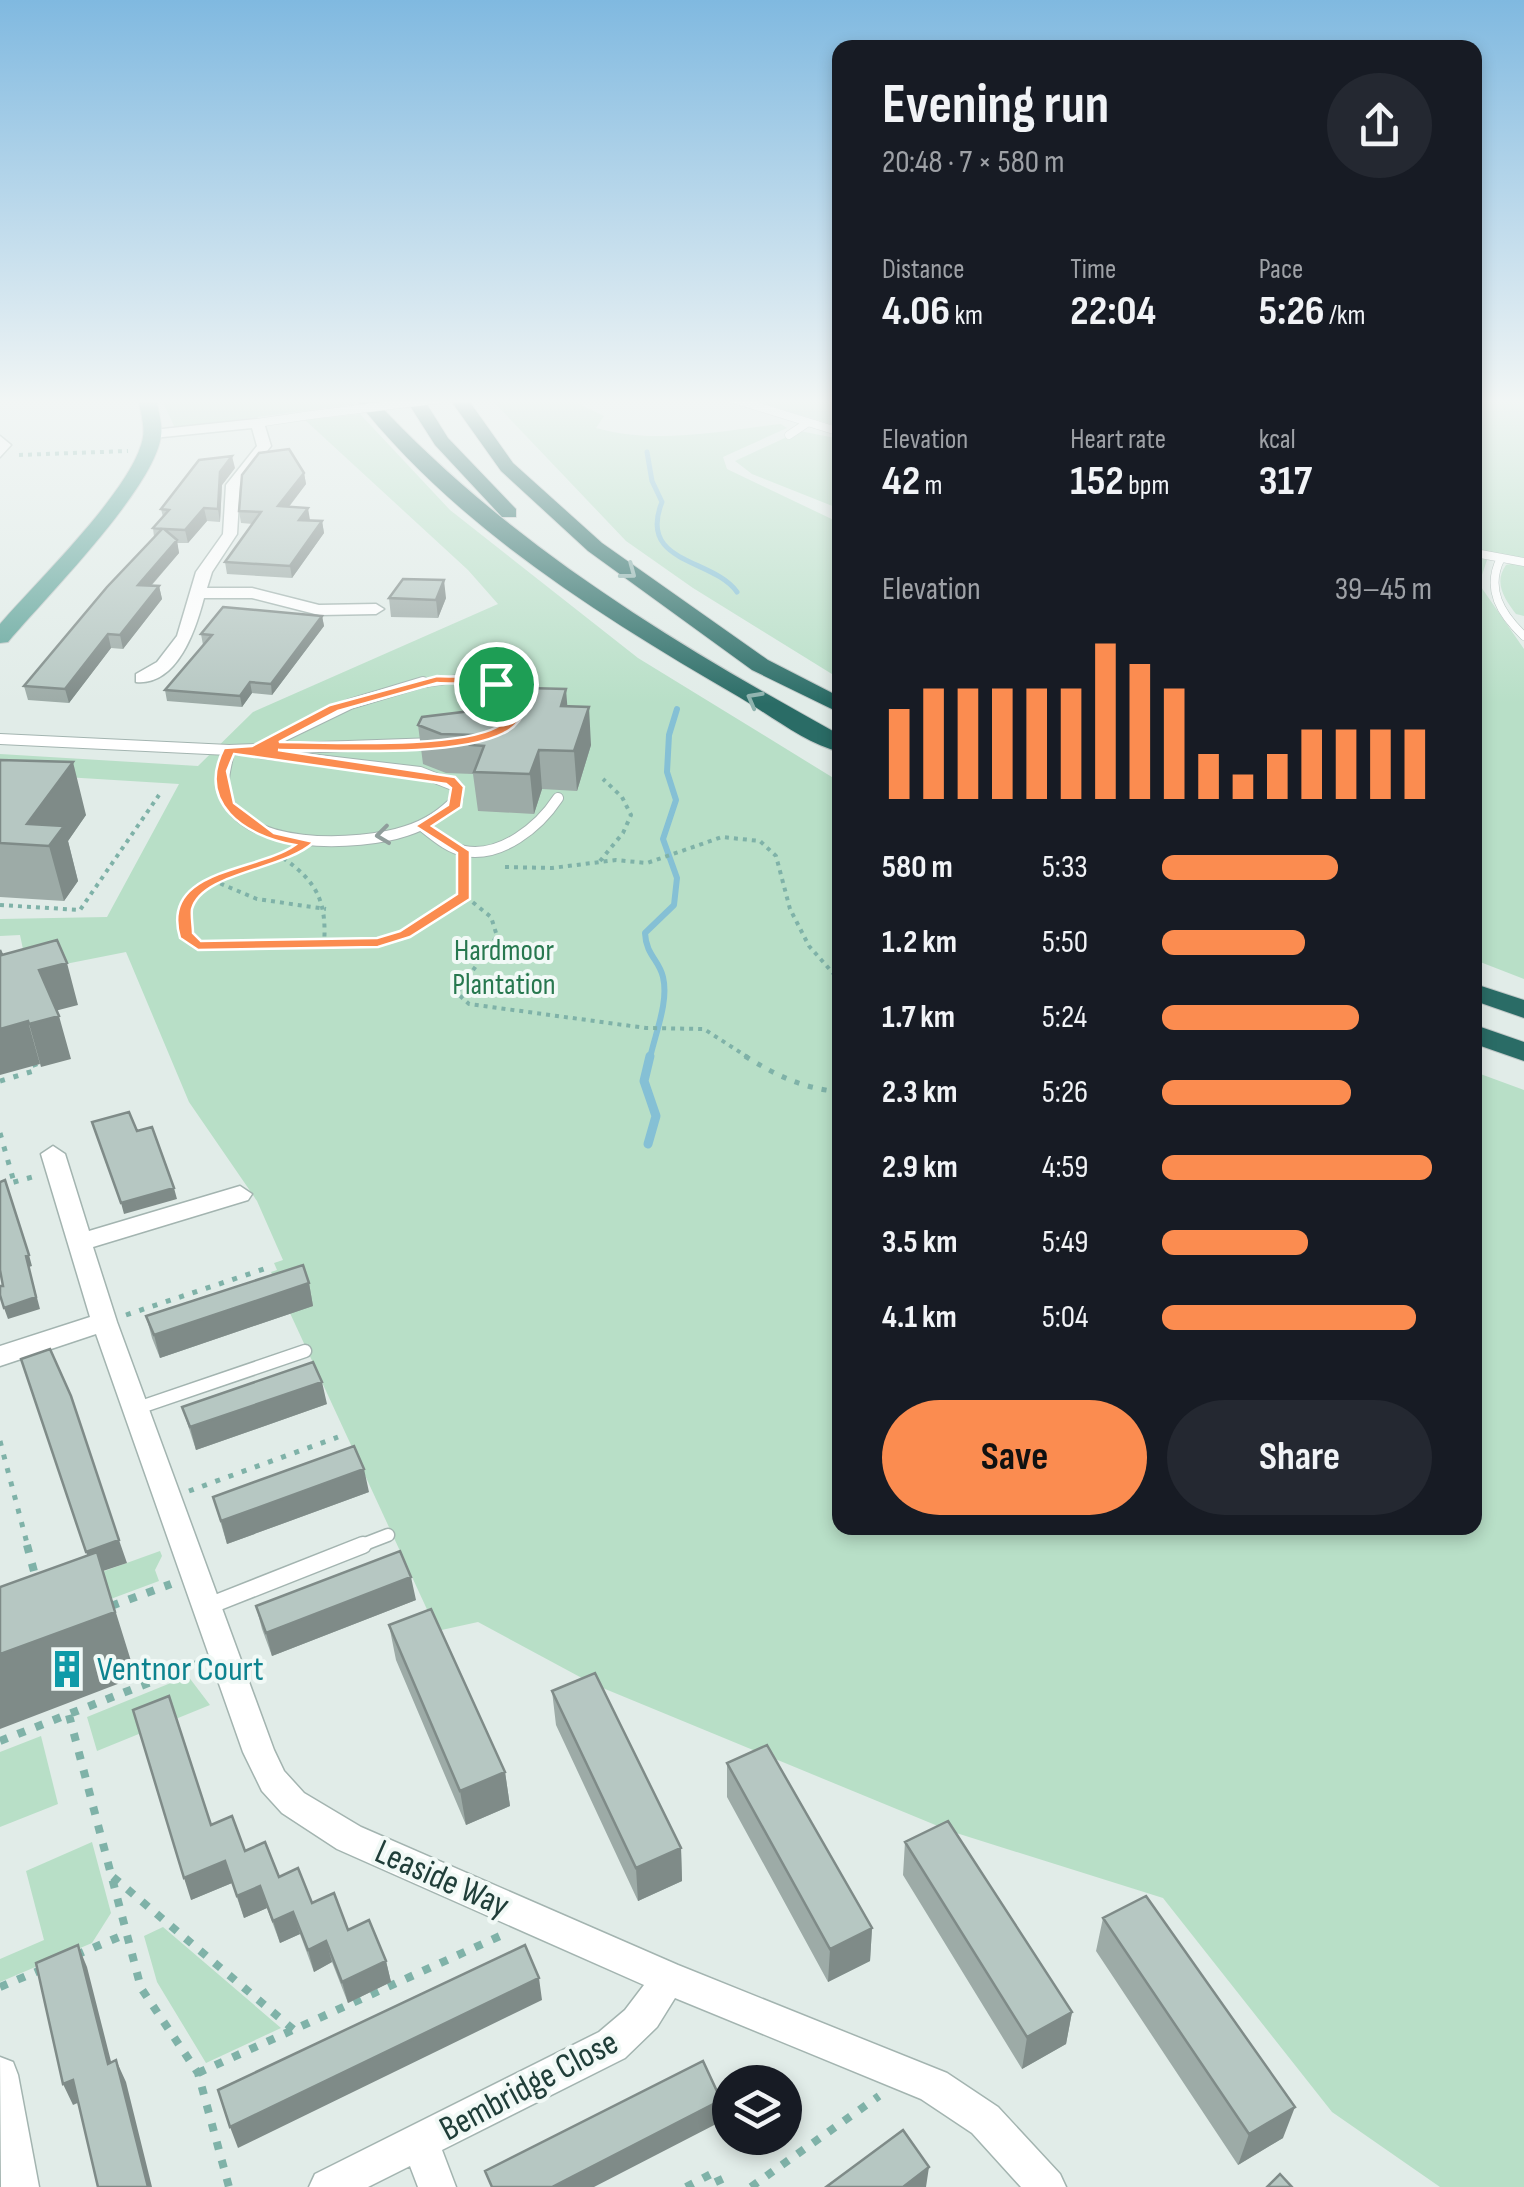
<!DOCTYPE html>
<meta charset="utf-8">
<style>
:root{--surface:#171b24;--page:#242831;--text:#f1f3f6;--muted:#9ea1a6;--accent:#fb8c50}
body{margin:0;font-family:"Sofia Sans Condensed",sans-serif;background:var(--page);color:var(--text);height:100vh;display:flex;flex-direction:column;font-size:38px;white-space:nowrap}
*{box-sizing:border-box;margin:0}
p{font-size:32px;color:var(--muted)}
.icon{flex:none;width:55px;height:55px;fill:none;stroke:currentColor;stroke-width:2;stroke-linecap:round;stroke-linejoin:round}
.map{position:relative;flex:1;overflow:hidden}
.drawer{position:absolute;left:832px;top:40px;width:650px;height:1495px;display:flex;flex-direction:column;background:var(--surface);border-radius:20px;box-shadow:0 5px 15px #0003}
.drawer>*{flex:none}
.tools{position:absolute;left:712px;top:2065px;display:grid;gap:20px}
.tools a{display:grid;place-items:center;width:90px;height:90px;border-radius:50%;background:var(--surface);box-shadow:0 5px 15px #0003;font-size:50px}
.pin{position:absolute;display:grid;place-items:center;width:85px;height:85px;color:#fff;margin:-42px;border:5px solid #fff;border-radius:50%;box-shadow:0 2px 10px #0007}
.round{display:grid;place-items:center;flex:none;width:105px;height:105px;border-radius:52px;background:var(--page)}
.summary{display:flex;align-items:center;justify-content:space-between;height:170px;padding:0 50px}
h1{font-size:55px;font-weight:700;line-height:75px}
.stats{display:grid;grid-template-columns:repeat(3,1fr);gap:15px;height:170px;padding:10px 50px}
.stats div{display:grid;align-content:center}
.stats b{font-size:42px;font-weight:700}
.stats small{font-size:28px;font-weight:400}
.stats p{font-size:28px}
.chart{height:280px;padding:20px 50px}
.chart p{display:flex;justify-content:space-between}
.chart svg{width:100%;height:180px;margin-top:10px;stroke:var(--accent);stroke-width:6}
.button{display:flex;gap:20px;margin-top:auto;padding:20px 50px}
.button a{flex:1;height:115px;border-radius:60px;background:var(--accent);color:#111;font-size:40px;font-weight:700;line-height:115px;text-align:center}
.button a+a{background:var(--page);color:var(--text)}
ul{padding:0 50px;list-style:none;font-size:32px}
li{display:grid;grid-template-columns:160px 120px 1fr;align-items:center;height:75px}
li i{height:25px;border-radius:12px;background:var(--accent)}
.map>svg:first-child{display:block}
</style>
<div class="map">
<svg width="1524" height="2187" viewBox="0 0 1524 2187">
<rect width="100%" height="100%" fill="#e1ece8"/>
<path fill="#b8dfc7" d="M161 398H350L355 404 175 428Z
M490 398H567L604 416 596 428C657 445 719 431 781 424L787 428 723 457 727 469 840 523V679L693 588 626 541Z
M745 398H840V427Z
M1475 398H1524V558L1475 549Z
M360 414 450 510 638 658 840 782V1528H1475V1072L1524 1090V2187H1440L1332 2112 1163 1898 950 1831 593 1684 478 1622 437 1631 271 1272 277 1270 274 1263 283 1260 257 1201 189 1102 126 952 40 969 24 954 20 935 0 936V919L107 917 179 784 0 773V754L198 766 253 712 498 604 468 570 305 420Z
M800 431 840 439V509L752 474 735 461Z
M1475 557 1487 560 1479 584 1524 649V979L1475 960Z
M1515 563 1524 565V616L1516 614C1505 599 1493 583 1506 565Z
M160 1551 162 1556 155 1570 159 1581 57 1619 49 1591Z
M188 1676 210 1705 97 1751 87 1717Z
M41 1736 58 1804 0 1827V1752Z
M92 1842 111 1913 92 1943 0 1982V1959L44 1940 26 1871Z
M163 1927 281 2028 206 2063 157 1982 144 1936Z"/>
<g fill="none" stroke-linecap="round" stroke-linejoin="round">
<path stroke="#85c0d5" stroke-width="5" d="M647 452 652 481 662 502C637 564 713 558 737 592"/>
<path stroke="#85c0d5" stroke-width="6" d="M650 1058C655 1034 669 1002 663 977 659 960 646 955 645 933L674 905 677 878 663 839 676 800 667 772 669 735 677 709"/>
<path stroke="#85c0d5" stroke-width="9" d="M648 1144 656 1116 644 1081 650 1056"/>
<g stroke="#a3b4b0" stroke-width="9">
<path id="service-far3" d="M659 398H673
M730 398 840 432
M257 423 311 415
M789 435 807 423
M1475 553 1524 562
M1501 558C1485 589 1501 614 1524 636
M413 685 470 677 501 685"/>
</g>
<g stroke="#a3b4b0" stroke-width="12">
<path id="service-far2" d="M491 682 501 684 522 704 519 712
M0 739 229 750 435 743
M229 750C228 761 222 778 224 789 235 853 362 846 406 831 428 824 442 814 458 798V787L420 772 260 753
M255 750 350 704 423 682
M422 826C434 835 448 848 464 851 501 858 539 827 558 798"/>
</g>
<g stroke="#a3b4b0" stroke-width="15">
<path id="service-far1" d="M135 1409 305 1351
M357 1547 388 1535"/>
</g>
<g stroke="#a3b4b0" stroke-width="19">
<path id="service" d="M206 1607 363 1545"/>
</g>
<g stroke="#a3b4b0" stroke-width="3">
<path id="minor" d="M257 419 264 423 271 446 240 485 237 534 212 572 207 588H252L319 605 376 604 384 609 376 614 319 615 252 598H204C196 628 178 686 136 682V674L157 662 177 636 196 572 223 534 226 485 257 446 252 428 153 438 146 434 153 430Z
M0 436 11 445 0 457Z
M53 1146 65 1154 89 1231 240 1186 252 1194 248 1200 93 1247 117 1322 274 1750 284 1771 304 1793 361 1827 678 1965 947 2073 998 2107 1060 2174 1066 2187H1021L972 2133 921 2099 675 1998 657 2027 625 2058 442 2150 456 2187H418L410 2166 368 2187H309L315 2174 599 2032 625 2010 644 1985 337 1849 282 1813 262 1791 243 1752 96 1334 0 1366V1346L90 1317 41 1154Z
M0 2057 13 2062 18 2075 39 2187H1Z"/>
</g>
<g stroke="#c1c9c8" stroke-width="2">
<path id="primary" d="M138 398H156C158 410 163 425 161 436 154 489 45 598 8 642L0 643V624C36 582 135 487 143 437 145 425 140 410 138 398Z"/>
</g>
<g stroke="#c1c9c8" stroke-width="2">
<path id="motorway" d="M355 398H373C506 542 670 641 840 735V752C806 744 770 715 739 697 602 617 454 526 355 398Z
M405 398H423L448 438 516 509V517H502L435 445Z
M449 398H467L513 463 602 543 768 660 840 697V713L752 670 588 551 501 471Z
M1475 984 1524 1000V1018L1475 1001Z
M1475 1025 1524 1042V1061L1475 1044Z"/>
</g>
<path stroke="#7fb2a8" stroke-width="4" stroke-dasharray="4 5" stroke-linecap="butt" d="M19 455 128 451
M288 856C241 870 182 873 186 935L198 945 378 942 405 934 465 896
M283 858C318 882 327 903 324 945
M600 861 623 833 631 815 622 797 603 779
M505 867 552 868 616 860 647 863 722 837 760 841 776 856 790 909 809 946 840 981
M465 870V896L491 917 497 936 457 993 469 1004 646 1028 704 1029 749 1058
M212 880 257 899 326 909
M0 905 80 910 159 795"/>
<path stroke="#7fb2a8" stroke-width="5" stroke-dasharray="5 9" stroke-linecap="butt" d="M745 1056C777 1076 802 1088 840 1092
M0 1081 37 1070 34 1063
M0 1133 14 1182
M0 1186 36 1176
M126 1315 264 1269
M0 1441 28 1547
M189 1491 338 1437"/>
<path stroke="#7fb2a8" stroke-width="8" stroke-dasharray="8 11" stroke-linecap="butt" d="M27 1545 36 1579
M111 1606 171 1584
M69 1715 141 1988 198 2073 229 2187
M0 1741 197 1664
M113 1877 294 2030
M76 1955 126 1934
M0 1987 43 1969
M198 2073 500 1936
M686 2187 715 2172 722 2187
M751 2187 879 2096"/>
<use href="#service-far3" stroke="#fff" stroke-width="8"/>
<use href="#service-far2" stroke="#fff" stroke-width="10"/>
<use href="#service-far1" stroke="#fff" stroke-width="12"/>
<use href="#service" stroke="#fff" stroke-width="16"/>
<use href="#minor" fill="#fff" fill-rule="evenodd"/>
<use href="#primary" fill="#62a59b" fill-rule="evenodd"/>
<use href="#motorway" fill="#2a6c66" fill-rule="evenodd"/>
<g stroke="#a3b4b0" stroke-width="9" stroke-linecap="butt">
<path id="service-bridge" d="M311 415 448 398"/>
</g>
<use href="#service-bridge" stroke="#fff" stroke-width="8"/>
</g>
<path fill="#9daba7" d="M235 468 222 485 220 522 207 521 188 543H177L179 553 152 585 159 586 162 599 123 649 111 648 69 703 28 700 24 686 154 537 153 528 163 517 161 509Z
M304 473 306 484 289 507 309 520 322 521 324 533 292 578 227 574 225 562 253 524 241 523 239 511Z
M389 598H446L438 618 391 617Z
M322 616 324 626 272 695 252 693 242 707 167 701 165 690 203 645 201 634Z
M567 706 591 745 577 791 542 789 534 814 478 811 473 774 446 773 423 764 418 725Z
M0 760 86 815 68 841 78 881 64 901 0 897Z
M309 1283 313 1306 160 1358 152 1338 146 1316Z
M327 1404 196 1450 182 1407Z
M369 1492 227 1544 213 1497Z
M416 1600 272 1656 262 1629 256 1606Z
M389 1625 505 1772 510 1806 466 1825 396 1660Z
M552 1691 681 1848 682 1881 638 1901 556 1725Z
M727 1763 872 1928 870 1961 828 1982 727 1797Z
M211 1825 386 1961 391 1982 348 2003 332 1962 314 1972 300 1934 280 1943 267 1908 244 1918 232 1883 191 1900Z
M905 1842 1072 2012 1066 2044 1022 2069 903 1875Z
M1103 1918 1283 2138 1238 2165 1096 1951Z"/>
<path fill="#7f8b88" d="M232 456 235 468 222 485 220 522 218 509 220 472Z
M304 473 306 484 280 518 278 506Z
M204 508 207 521 188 543 185 530Z
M308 508 310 520H299Z
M322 521 324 533 292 578 290 566Z
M177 540 179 553 140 598 138 585Z
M444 580 446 598 438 618 436 600Z
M159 586 162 599 123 649 120 635Z
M322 616 324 626 272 695 271 684Z
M108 634 111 648 69 703 65 689Z
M250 682 252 693 242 707 240 696Z
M566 689 569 727 561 706Z
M589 707 591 745 577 791 574 751Z
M539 750 542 789 534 814 530 774Z
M73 762 86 815 68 841 78 881 64 901 49 846 27 824Z
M67 963 78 1005 51 1012 39 970Z
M59 1016 71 1059 41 1067 29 1024Z
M28 1021 40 1064 0 1075V1029Z
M174 1188 177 1199 124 1214 121 1203Z
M29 1255 32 1266 29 1267 40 1309 8 1319 4 1308 26 1256Z
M309 1283 313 1306 160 1358 154 1335Z
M322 1382 327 1404 196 1450 190 1427Z
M364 1469 369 1492 227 1544 221 1521Z
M119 1540 127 1563 103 1571 136 1677 0 1729V1654L94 1575 86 1552Z
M411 1577 416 1600 272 1656 266 1633Z
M505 1772 510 1806 466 1825 460 1791Z
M681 1848 682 1881 638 1901 636 1868Z
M225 1861 232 1883 191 1900 184 1878Z
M260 1886 267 1908 244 1918 237 1896Z
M293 1912 300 1934 280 1943 273 1921Z
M872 1928 870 1961 828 1982 830 1949Z
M326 1941 332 1962 314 1972 308 1950Z
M78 1945 87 1967 117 2085 108 2064Z
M386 1961 391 1982 348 2003 342 1982Z
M539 1978 542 2000 238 2148 230 2127Z
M1072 2012 1066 2044 1022 2069 1027 2037Z
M116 2060 126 2082 152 2187H148Z
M73 2080 82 2101 73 2105 63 2084Z
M721 2100 722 2121 594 2187H552Z
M1295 2107 1283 2138 1238 2165 1249 2134Z
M929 2167 926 2187H903Z"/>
<path fill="#b6c7c2" stroke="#7f8b88" stroke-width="2.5" d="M289 449 304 473 278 506 308 508 299 520 322 521 290 566 225 562 261 512 239 511 242 475 259 453Z
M232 456 220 472 218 509 204 508 185 530 164 529 177 540 138 585 159 586 120 635 108 634 65 689 24 686 107 587 162 529 153 528 169 510 161 509 199 460Z
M403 579 444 580 436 600 389 598Z
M223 607 322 616 271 684 250 682 240 696 165 690 212 635 201 634Z
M527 688 566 689 561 706 589 707 574 751 539 750 530 774 474 772 484 746 470 745 474 735 441 734 418 725 422 717 487 709 490 702 521 703Z
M0 760 73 762 27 824 64 826 49 846 0 843Z
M57 940 67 963 39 970 59 1016 29 1024 28 1021 0 1029V950L2 955Z
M129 1112 137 1131 152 1127 174 1188 121 1203 92 1122Z
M5 1180 29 1255 26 1256 36 1297 4 1308 0 1295V1286H3L0 1270V1182Z
M303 1265 309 1283 154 1335 146 1316Z
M50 1349 71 1396 119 1540 86 1552 21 1359Z
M313 1362 322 1382 190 1427 182 1407Z
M354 1446 364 1469 221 1521 213 1497Z
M400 1551 411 1577 266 1633 256 1606Z
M97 1552 115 1612 0 1654V1587Z
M431 1609 505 1772 460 1791 389 1625Z
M595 1673 681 1848 636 1868 552 1691Z
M169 1696 211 1825 232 1816 245 1851 265 1842 279 1877 298 1868 312 1903 334 1893 348 1930 369 1920 386 1961 342 1982 326 1941 308 1950 293 1912 273 1921 260 1886 237 1896 225 1861 184 1878 133 1710Z
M767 1745 872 1928 830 1949 727 1763Z
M948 1821 1072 2012 1027 2037 905 1842Z
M1146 1896 1295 2107 1249 2134 1103 1918Z
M78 1945 108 2064 116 2060 148 2187H98L73 2080 63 2084 36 1963Z
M525 1945 539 1978 230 2127 218 2090Z
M703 2061 721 2100 552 2187H492L485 2171Z
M903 2130 929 2167 903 2187H826Z
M1280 2174 1292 2187H1267Z"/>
<defs><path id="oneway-chevron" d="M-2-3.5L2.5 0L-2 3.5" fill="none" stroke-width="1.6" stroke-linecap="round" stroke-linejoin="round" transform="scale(2.5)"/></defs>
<g stroke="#8eb2ae">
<use href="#oneway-chevron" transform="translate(629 572) rotate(37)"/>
<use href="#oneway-chevron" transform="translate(754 699) rotate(-151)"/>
</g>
<use stroke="#909e9c" href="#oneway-chevron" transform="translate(383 835) rotate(173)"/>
<linearGradient id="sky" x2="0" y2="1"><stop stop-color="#80b9e0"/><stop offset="0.57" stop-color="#f2f6f5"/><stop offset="1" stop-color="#f2f6f5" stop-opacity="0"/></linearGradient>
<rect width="1524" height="704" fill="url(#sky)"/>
<path fill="#fb8c50" stroke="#fff" stroke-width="2.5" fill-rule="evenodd" d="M437 676C470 678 510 672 529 704 523 716 517 727 504 733 455 758 336 750 278 750L455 777 464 787 461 807 432 826 470 851V899L410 937 378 947 198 950 180 938C159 868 257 872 295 845 244 836 196 803 224 748L252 746 330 705ZM437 683C462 685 502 679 516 704 512 714 506 722 497 727 456 749 329 742 279 742L338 711ZM234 754 446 784 451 788 448 805 415 826 457 853V894L400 931 377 938 201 941 193 933C193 926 191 916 192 909 202 872 285 870 314 842L274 833 234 803 227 771Z"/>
<defs>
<g id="building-bare" transform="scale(3)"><path d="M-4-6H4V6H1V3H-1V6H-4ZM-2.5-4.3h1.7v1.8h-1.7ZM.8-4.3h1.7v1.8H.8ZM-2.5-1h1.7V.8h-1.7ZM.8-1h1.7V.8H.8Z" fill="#0f9aa8" stroke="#f1f9f6" stroke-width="2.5" paint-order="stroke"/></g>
</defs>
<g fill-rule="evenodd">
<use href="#building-bare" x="67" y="1669"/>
</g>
<g text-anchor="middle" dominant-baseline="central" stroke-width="8" stroke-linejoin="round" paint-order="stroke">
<g font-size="30" fill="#27784f" stroke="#f1f9f6">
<text x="504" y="951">Hardmoor<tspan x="504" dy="34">Plantation</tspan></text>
</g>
<g font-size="35" fill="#0d838f" stroke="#f1f9f6" text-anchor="start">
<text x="97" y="1669">Ventnor Court</text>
</g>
<g font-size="35" fill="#203e39" stroke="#f1f9f6">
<text transform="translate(442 1879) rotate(24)">Leaside Way</text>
<text transform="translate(529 2086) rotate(-28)">Bembridge Close</text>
</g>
</g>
</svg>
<div class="tools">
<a><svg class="icon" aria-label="layers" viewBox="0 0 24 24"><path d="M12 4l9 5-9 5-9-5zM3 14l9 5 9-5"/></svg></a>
</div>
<div class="pin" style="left:496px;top:684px;background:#1e9e55"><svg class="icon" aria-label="arrive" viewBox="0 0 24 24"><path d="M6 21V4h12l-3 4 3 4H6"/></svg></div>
<section class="drawer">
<div class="summary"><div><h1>Evening run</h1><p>20:48 · 7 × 580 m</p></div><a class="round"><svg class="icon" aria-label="share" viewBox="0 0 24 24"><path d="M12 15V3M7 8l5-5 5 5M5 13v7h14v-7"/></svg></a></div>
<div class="stats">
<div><p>Distance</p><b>4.06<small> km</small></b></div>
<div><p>Time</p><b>22:04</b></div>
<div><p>Pace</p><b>5:26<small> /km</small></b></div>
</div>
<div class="stats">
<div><p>Elevation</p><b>42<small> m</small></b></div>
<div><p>Heart rate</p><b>152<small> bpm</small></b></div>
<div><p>kcal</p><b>317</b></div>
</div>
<div class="chart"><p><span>Elevation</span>39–45 m</p>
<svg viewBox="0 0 160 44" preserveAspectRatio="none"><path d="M5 44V22M15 44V17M25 44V17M35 44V17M45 44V17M55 44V17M65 44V6M75 44V11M85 44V17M95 44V33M105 44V38M115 44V33M125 44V27M135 44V27M145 44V27M155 44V27"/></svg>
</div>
<ul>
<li><b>580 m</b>5:33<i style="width:65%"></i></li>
<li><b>1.2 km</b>5:50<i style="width:53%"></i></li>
<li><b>1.7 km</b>5:24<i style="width:73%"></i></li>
<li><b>2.3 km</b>5:26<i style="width:70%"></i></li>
<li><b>2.9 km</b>4:59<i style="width:100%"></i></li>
<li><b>3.5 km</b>5:49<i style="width:54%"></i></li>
<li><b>4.1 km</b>5:04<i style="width:94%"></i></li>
</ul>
<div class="button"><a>Save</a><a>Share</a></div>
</section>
</div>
